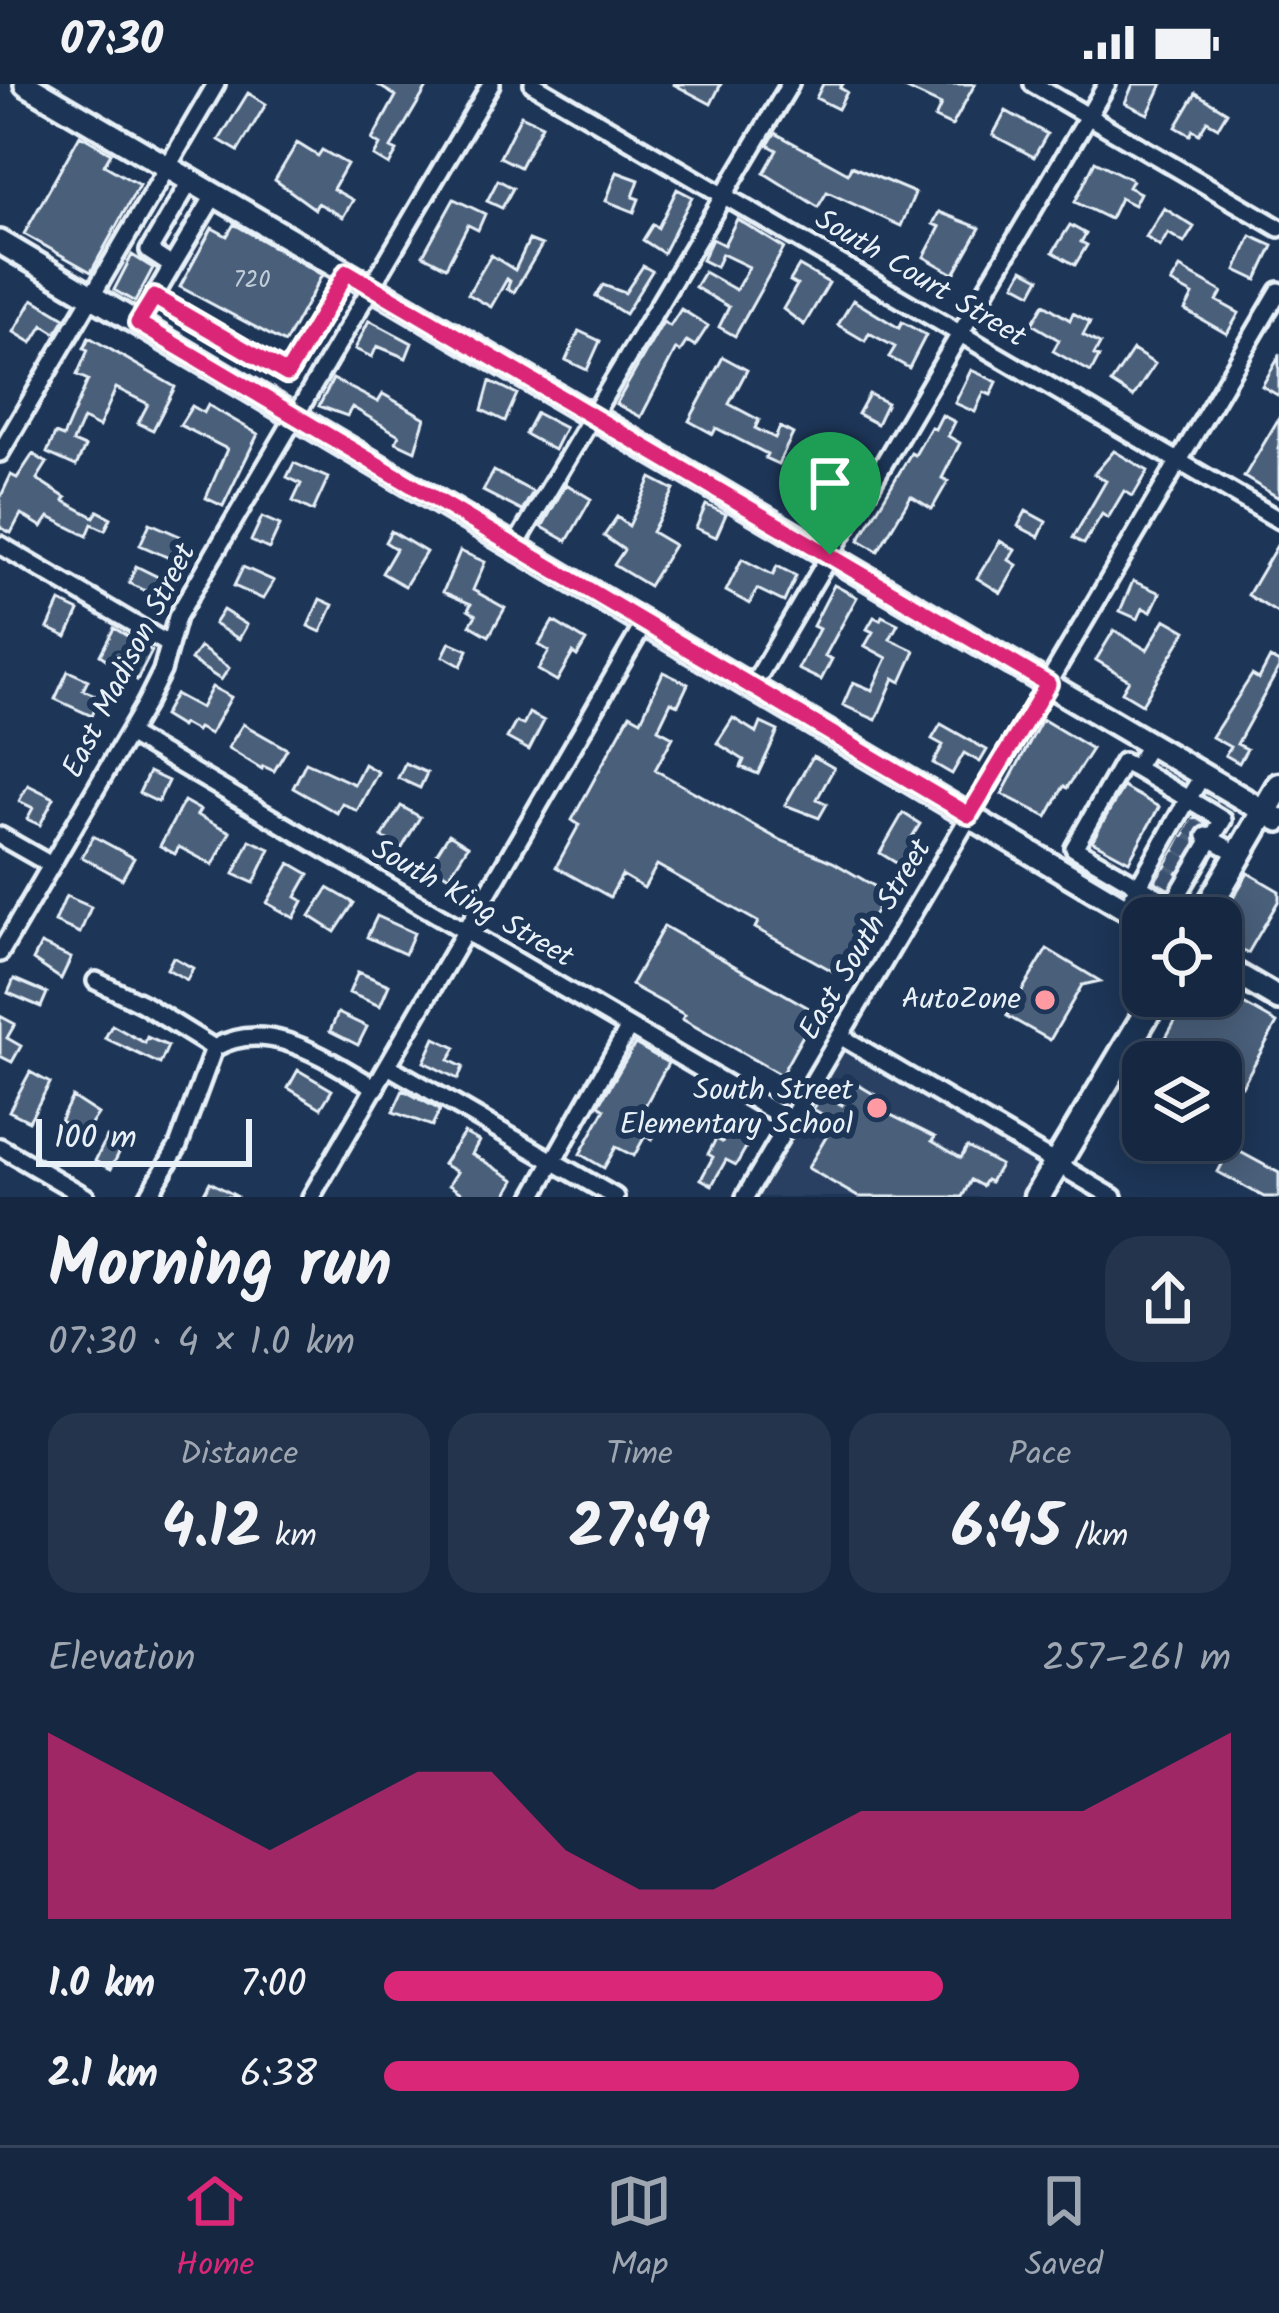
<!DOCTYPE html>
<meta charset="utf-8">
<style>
:root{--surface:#162841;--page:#23344c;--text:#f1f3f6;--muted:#9ea6b1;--line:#35445a;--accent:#db2777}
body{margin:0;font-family:Kalam,sans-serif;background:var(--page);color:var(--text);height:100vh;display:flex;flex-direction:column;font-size:45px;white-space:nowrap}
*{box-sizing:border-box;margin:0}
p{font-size:39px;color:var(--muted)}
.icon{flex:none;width:66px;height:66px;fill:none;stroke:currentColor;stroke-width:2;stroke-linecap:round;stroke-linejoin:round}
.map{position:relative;height:1113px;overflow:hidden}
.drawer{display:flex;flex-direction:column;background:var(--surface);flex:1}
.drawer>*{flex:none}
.tools{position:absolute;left:1122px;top:813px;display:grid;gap:24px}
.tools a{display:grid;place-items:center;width:120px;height:120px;border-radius:24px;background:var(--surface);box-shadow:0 6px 30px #0003,0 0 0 3px var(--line);font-size:60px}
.scale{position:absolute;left:36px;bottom:30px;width:216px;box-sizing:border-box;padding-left:12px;border:6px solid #e8f1f8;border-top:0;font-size:33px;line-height:42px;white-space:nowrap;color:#e8f1f8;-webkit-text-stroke:9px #1d3557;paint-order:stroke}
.pin{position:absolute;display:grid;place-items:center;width:102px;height:102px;color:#fff;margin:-123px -51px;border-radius:50% 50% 50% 0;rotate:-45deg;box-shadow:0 0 12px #0007}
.pin .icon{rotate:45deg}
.round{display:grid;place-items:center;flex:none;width:126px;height:126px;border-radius:36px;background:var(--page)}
.overview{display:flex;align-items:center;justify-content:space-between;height:204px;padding:0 48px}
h1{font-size:66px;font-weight:700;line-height:90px}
.stats{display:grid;grid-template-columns:repeat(3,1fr);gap:18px;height:204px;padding:12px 48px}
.stats div{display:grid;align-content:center;border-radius:30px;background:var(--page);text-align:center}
.stats b{font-size:60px;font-weight:700}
.stats small{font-size:33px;font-weight:400}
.stats p{font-size:33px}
.chart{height:336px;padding:24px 48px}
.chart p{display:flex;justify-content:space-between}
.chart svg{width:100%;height:216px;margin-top:12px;fill:var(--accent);opacity:.7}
ul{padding:0 48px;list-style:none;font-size:39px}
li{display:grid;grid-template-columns:192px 144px 1fr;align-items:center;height:90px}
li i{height:30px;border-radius:15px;background:var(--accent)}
.status{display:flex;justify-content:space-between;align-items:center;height:84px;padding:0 60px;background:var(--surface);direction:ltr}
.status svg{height:33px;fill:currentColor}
.tab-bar{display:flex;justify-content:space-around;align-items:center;height:168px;border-top:3px solid var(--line);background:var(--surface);font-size:33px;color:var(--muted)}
.tab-bar a{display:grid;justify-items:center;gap:6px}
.tab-bar .selected{color:var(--accent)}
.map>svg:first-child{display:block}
</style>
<div class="status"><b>07:30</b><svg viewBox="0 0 49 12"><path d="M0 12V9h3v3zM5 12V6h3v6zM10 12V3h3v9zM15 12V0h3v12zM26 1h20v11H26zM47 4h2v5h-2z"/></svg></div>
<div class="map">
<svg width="1279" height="1113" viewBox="0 0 1279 1113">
<rect width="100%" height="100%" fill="#1d3557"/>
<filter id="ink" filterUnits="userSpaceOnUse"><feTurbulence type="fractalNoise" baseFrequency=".00833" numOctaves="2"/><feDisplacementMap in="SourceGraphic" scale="24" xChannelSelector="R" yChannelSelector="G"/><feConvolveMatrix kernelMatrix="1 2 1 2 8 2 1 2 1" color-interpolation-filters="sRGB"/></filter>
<g filter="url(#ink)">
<path fill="#2a4162" d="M844 966 1044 1083 1026 1113H758Z"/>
<path fill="#495e7a" stroke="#e8f1f8" stroke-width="3" d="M376 0H429L391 64 397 67 389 81 374 72 380 61 372 56 396 12Z
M673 0H721L711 20Z
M823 0H843L840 4 847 8 838 25 816 14Z
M896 0H975L952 42 935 34 941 21Z
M1133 0H1162L1148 30 1125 19Z
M248 9 266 20 238 67 219 56Z
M1196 9 1227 28 1218 43 1207 37 1199 50 1193 46 1190 51 1176 43Z
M1006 27 1047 50 1034 73 993 51Z
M521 31 542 41 520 83 500 73Z
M775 49 848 89 851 82 915 109 901 142 827 108 818 123 764 89 777 66 768 61Z
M80 51 111 69 104 81 139 101 91 188 24 150Z
M297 59 318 72 322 66 347 80 333 105 353 116 343 133 318 119 315 125 275 96Z
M1095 77 1132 96 1128 103 1140 109 1134 121 1120 114 1110 135 1075 118Z
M617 88 639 96 633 113 639 115 634 128 606 117Z
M498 96 513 104 502 124 487 117Z
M677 105 692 113 663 169 643 156 653 140 658 144Z
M454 115 485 130 478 146 468 141 446 183 423 171Z
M1164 124 1194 143 1184 159 1168 149 1160 163 1146 153Z
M939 128 980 144 954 190 924 173 940 143 933 140Z
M737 135 784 164 735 252 719 243 729 223 695 203 704 188 736 206 749 183 722 170 716 183 702 176 712 155 724 161Z
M234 140 322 191 285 259 180 203 212 144 227 152Z
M1070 141 1086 150 1081 158 1087 161 1075 181 1053 168Z
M1251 152 1273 162 1257 196 1236 186Z
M529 156 542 161 514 208 507 205 510 197 507 195 491 223 468 210 491 171 515 186Z
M132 171 153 184 135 218 114 206Z
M643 182 652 187 625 230 596 212 603 201 625 209Z
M799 182 829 199 804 241 783 225 797 201 790 197Z
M1180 184 1222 208 1217 217 1239 229 1227 250 1185 226 1193 211 1171 199Z
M1023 185 1040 194 1032 209 1015 200Z
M33 215 65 234 56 249 43 241 32 259 14 248Z
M853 216 899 244 902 238 926 251 909 284 889 273 895 263 869 249 865 257 838 241Z
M1044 220 1070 236 1073 229 1090 238 1083 251 1100 260 1094 271 1099 273 1091 288 1053 267 1059 256 1032 240Z
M681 225 708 242 695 262 687 257 680 268 676 265 641 333 616 320 663 238 670 242Z
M369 236 412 259 406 274 377 262 372 273 355 265Z
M579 247 600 257 587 286 566 276Z
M89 253 175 303 153 346 138 339 148 320 116 304 99 343 83 335 73 358 85 363 76 382 47 369 55 350 63 353 88 296 77 291 88 266 84 264Z
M1133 266 1155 280 1133 313 1111 299Z
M723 273 747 286 729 320 759 336 755 344 775 354 780 343 793 350 778 380 765 374 767 370 716 344 713 350 689 337Z
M1279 273V312L1262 302Z
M971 286 997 298 991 311 984 308 975 328 955 319Z
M333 295 378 318 383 310 425 334 415 367 396 358 399 351 352 323 347 332 319 322Z
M490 297 517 310 505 337 482 326Z
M869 310 887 319 877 340 858 330Z
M208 321 258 350 223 422 206 414 227 365 180 341 192 322 204 329Z
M536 329 565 344 554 366 525 350Z
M942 331 955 338 948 352 960 359 942 394 948 397 932 425 911 412 878 467 859 456 911 369 915 371 931 343 935 345Z
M1279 334V414L1244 393Z
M1114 367 1148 387 1133 412 1124 407 1108 434 1102 430 1084 460 1073 454 1106 397 1094 390Z
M33 370 47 379 37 395 66 414 64 417 94 433 98 427 111 434 105 446 92 440 87 452 49 433 42 443 21 430 11 449 0 443V414L11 391 17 394Z
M841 378 856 387 831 431 804 415 820 387 831 394Z
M294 379 328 394 313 427 293 417 301 400 287 393Z
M494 387 533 408 522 427 483 407Z
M651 394 674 406 652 448 674 461 649 502 614 481 624 466 604 452 617 433 629 442Z
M566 400 591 415 567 457 542 443Z
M706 421 726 430 716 453 696 444Z
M1026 427 1046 438 1039 453 1018 442Z
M262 433 280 441 269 465 251 457Z
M150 439 184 454 174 476 140 461Z
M391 447 426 468 405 502 382 489 396 465 385 458Z
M1000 457 1015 466 1009 476 1017 481 1001 509 977 494Z
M1279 458V530L1248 511Z
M460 467 485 478 473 506 505 524 489 552 470 541 476 531 468 526 471 520 443 508Z
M742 475 773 491 777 482 796 492 784 518 757 505 750 520 726 507Z
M136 482 164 496 156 512 129 499Z
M243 483 274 497 263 515 234 502Z
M1133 497 1160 509 1151 528 1143 524 1138 535 1120 527Z
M834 501 857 513 825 572 832 575 821 596 798 585 819 545 813 542Z
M320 515 333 521 321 548 308 542Z
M60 518 79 527 67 553 48 544Z
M223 526 247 541 239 555 214 540Z
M882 532 898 540 890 555 915 567 901 598 894 594 876 636 843 621 853 598 872 606 887 574 865 562 873 548 867 545 874 533 880 536Z
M1165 535 1186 547 1142 620 1122 608 1129 596 1096 576 1114 546 1147 566Z
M553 537 586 557 577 572 573 569 557 597 538 586 549 567 539 561Z
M114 544 152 567 137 596 100 571Z
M450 558 468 566 461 582 443 572Z
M200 563 229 584 221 596 191 576Z
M1270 574 1279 579V584L1237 660 1247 665 1239 679 1225 671 1230 663 1212 653 1252 591 1259 595Z
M68 587 88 596 83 606 100 613 92 632 55 615Z
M663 588 688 600 678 621 671 618 658 645 673 653 655 686 778 755 833 778 886 809 840 891 755 844 758 838 657 781 644 804 622 791 610 813 556 783 579 741 572 736 630 630 641 636Z
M212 603 231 613 210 650 198 644 196 647 183 640 181 643 163 632 175 610 201 624Z
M529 629 544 637 529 666 507 654 516 638 523 641Z
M733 634 757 649 761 639 778 647 758 690 741 683 744 676 717 659Z
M1042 635 1092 665 1067 704 1064 702 1047 733 1002 710Z
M243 640 287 665 274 687 263 682 262 685 228 664Z
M941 640 987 666 980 678 964 669 952 690 933 679 943 661 932 655Z
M813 672 834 684 817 715 827 720 819 734 785 721Z
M306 678 354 700 364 680 378 688 357 727 342 719 337 729 293 704Z
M405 679 427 689 420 704 398 694Z
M149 688 168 697 158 718 139 709Z
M28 701 54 714 40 741 27 735 33 724 19 717Z
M1123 703 1159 723 1129 777 1092 757Z
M184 717 200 726 197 731 230 748 213 781 179 763 175 770 160 762Z
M401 722 420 733 402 764 382 753Z
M903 729 920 740 912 753 922 759 906 785 880 769Z
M1195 733 1206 740 1195 747 1196 758 1168 805 1156 798Z
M449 750 468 762 449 792 430 780Z
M93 752 134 774 122 795 82 773Z
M250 756 270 765 254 799 234 790Z
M290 779 309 790 296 813 303 817 294 834 267 819Z
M1248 789 1279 807V816L1248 869 1221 853V834Z
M328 804 354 819 335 848 310 832Z
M66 812 91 823 80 849 55 838Z
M377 832 414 849 405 870 367 853Z
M664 842 816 928 781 991 682 935 685 931 631 901Z
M41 860 71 874 61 895 33 876Z
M1047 865 1100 897 1082 901 1050 956 1007 932Z
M173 873 193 884 187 896 167 885Z
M358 888 389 901 380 922 349 909Z
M14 895 47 909 41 923 8 909Z
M1221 907 1277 939 1242 1002 1221 991V978H1187L1191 972 1164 957 1189 912H1221Z
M338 929 367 943 358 961 330 947Z
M0 932 15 940 7 954 21 962 12 978 0 972Z
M112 941 145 959 147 953 168 962 160 980 105 954Z
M435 954 456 964 449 976 463 983 458 995 424 978Z
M635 960 668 979 640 1031 659 1042 652 1056 645 1052 634 1072 616 1063 604 1084 580 1070 605 1025 599 1021Z
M298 986 332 1006 321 1024 288 1004Z
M30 988 50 999 29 1037 9 1027Z
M855 999 882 1015 877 1024 935 1053 932 1057 961 1074 967 1063 1000 1081 990 1098 986 1096 982 1102 971 1096 962 1113H858L808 1084 835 1038 813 1025 822 1010 842 1021Z
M403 1006 440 1026 432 1042 393 1028Z
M72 1013 98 1030 80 1057 71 1051 75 1044 60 1037Z
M732 1040 753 1051 736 1081 726 1076 712 1101 701 1095 713 1073 708 1070 716 1055 722 1058Z
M464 1049 479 1057 472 1070 515 1096 505 1113H467L449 1101 457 1088 443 1080Z
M107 1053 123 1061 111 1085 95 1077Z
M1231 1063 1279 1089V1113H1264L1218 1088Z
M210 1098 238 1113H202Z"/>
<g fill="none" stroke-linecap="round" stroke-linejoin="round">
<path stroke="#3b516f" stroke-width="15" stroke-dasharray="15 8" stroke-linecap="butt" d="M1189 742 1206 752
M1179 759 1196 768
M1171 774 1187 783
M1161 790 1177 800"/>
<g stroke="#e8f1f8" stroke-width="24">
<path id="minor" d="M533 0 1279 436
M1033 0 1279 144
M191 96 149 167 172 182 215 110
M172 182 154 213 287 290 347 189
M0 369 216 0
M0 461 168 560
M514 464 790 0
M751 605 1107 0
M128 650 790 1037
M1150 660 1135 684 1188 715 1203 691
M1135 684 1123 678 1074 764 1172 821 1211 755 1206 752
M0 752 51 781
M1126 824 1188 715 1223 736 1211 755 1239 770
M0 869 146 619 162 587 177 533 491 0
M96 897 143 920 214 964
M840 952 1113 1113
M214 964C270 932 328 977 376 1004
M388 982 615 1113
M0 1063 86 1113
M148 1113 178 1062 214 964
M311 1113 644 540
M533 1113 629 943
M745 1113 1279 207"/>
</g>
<g stroke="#e8f1f8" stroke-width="30">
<path id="major" d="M26 0 1279 736
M0 158 1143 835
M1221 881 1279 915"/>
</g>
<g stroke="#e8f1f8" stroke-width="33">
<path id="highway" d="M1202 834 1279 702
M1037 1113 1157 912"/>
</g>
<use href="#minor" stroke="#1d3557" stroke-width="15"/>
<use href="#major" stroke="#1d3557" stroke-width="21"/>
<use href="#highway" stroke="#1d3557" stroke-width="24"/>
</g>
</g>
<g fill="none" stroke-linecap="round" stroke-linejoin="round" filter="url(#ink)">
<g stroke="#fff" stroke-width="24">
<path id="route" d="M347 188 1048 600 969 731 138 239 154 213 287 290Z"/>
</g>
<use href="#route" stroke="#db2777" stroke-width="15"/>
</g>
<g fill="#ff9aa2" stroke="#1d3557" stroke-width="4.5">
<circle cx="1045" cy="916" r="12"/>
<circle cx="877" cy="1024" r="12"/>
</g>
<g text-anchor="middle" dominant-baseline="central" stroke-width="12" stroke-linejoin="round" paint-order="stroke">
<g font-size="24" fill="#c0ccd8">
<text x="252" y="196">720</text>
</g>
<g font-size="30" fill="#e8f1f8" stroke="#1d3557">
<text transform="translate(920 195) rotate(31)">South Court Street</text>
<text transform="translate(130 577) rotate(-63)">East Madison Street</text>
<text transform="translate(472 820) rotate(30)">South King Street</text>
<text transform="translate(866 856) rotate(-59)">East South Street</text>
</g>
<g font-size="30" fill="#e8f1f8" stroke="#1d3557" text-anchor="end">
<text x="1021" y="916">AutoZone</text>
<text x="853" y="1007">South Street<tspan x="853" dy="34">Elementary School</tspan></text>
</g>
</g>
</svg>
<div class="tools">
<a><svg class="icon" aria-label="locate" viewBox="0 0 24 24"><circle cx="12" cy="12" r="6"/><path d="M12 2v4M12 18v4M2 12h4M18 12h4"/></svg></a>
<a><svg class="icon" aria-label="layers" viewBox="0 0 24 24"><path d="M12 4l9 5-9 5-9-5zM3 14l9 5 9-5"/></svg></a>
</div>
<div class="scale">100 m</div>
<div class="pin" style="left:830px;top:471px;background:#1e9e55"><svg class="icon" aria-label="arrive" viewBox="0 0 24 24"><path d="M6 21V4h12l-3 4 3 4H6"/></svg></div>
</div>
<section class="drawer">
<div class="overview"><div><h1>Morning run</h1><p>07:30 · 4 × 1.0 km</p></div><a class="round"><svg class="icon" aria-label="share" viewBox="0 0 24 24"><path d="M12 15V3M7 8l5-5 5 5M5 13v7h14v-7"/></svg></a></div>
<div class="stats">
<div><p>Distance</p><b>4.12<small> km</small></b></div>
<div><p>Time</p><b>27:49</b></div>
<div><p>Pace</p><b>6:45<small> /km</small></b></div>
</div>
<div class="chart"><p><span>Elevation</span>257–261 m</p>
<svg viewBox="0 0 160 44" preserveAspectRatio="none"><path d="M0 44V6L10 14L20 22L30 30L40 22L50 14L60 14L70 30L80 38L90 38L100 30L110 22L120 22L130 22L140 22L150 14L160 6V44z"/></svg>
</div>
<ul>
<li><b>1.0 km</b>7:00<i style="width:66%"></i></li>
<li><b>2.1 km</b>6:38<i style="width:82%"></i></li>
</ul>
</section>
<nav class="tab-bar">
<a class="selected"><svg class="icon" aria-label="home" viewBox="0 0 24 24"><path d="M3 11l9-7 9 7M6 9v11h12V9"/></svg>Home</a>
<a><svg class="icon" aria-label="map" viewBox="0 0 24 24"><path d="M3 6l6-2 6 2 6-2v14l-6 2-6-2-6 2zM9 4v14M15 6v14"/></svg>Map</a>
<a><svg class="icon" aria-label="saved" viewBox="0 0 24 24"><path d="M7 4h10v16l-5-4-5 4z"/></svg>Saved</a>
</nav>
